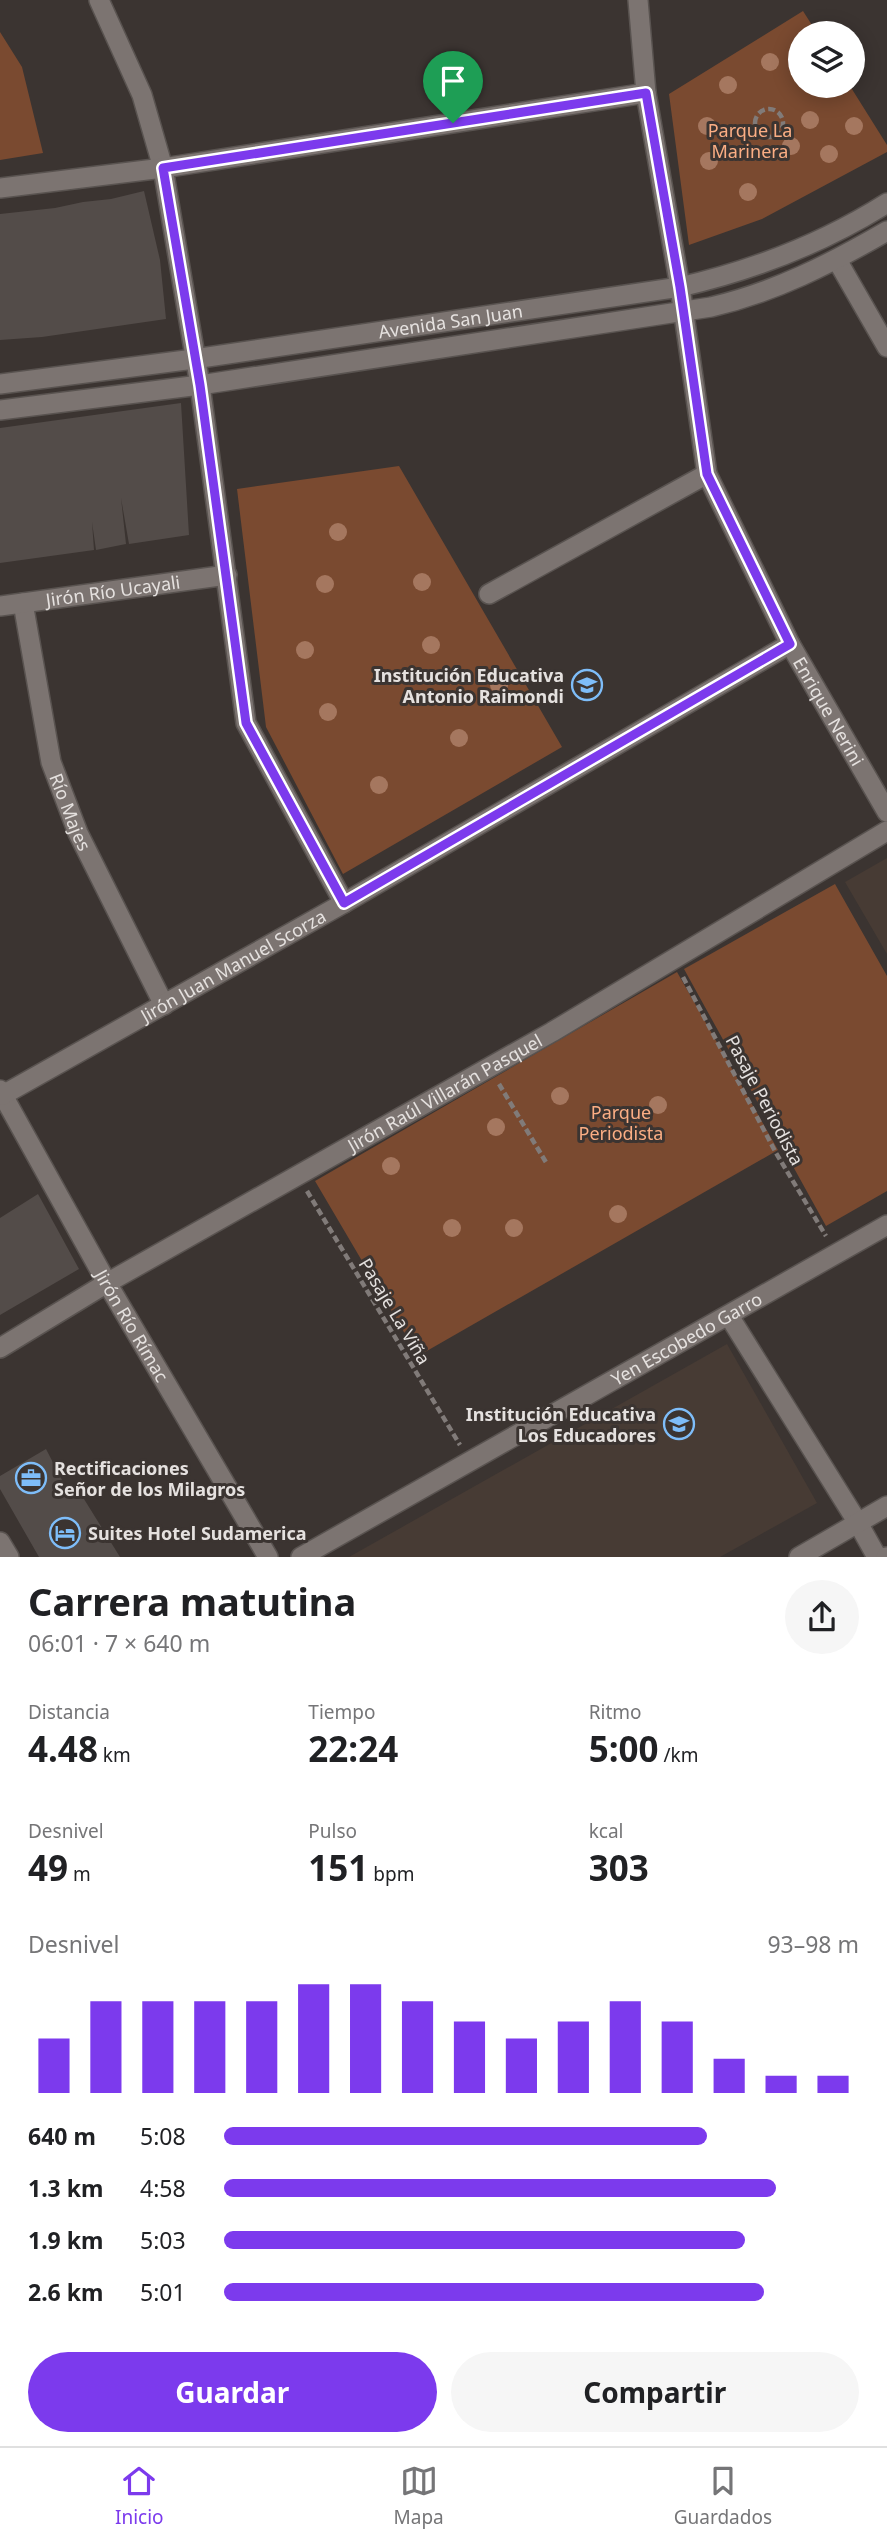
<!DOCTYPE html>
<html lang="es">
<meta charset="utf-8">
<style>
:root{--surface:#fff;--page:#f6f6f6;--text:#202124;--muted:#757577;--line:#e0e0e0;--accent:#7c3aed}
body{margin:0;font-family:"Noto Sans",sans-serif;background:var(--page);color:var(--text);height:100vh;display:flex;flex-direction:column;font-size:26px;white-space:nowrap}
*{box-sizing:border-box;margin:0}
p{font-size:23px;color:var(--muted)}
.icon{flex:none;width:38px;height:38px;fill:none;stroke:currentColor;stroke-width:2;stroke-linecap:round;stroke-linejoin:round}
.map{position:relative;height:1557px;overflow:hidden}
.details{display:flex;flex-direction:column;background:var(--surface);flex:1}
.details>*{flex:none}
.tools{position:absolute;left:788px;top:21px;display:grid;gap:14px}
.tools a{display:grid;place-items:center;width:77px;height:77px;border-radius:50%;background:var(--surface);box-shadow:0 4px 18px #0003;font-size:35px}
.pin{position:absolute;display:grid;place-items:center;width:60px;height:60px;color:#fff;margin:-72px -30px;border-radius:50% 50% 50% 0;rotate:-45deg;box-shadow:0 0 7px #0007}
.pin .icon{rotate:45deg}
.round{display:grid;place-items:center;flex:none;width:74px;height:74px;border-radius:37px;background:var(--page)}
.head{display:flex;align-items:center;justify-content:space-between;height:119px;padding:0 28px}
h1{font-size:38px;font-weight:700;line-height:52px}
.figures{display:grid;grid-template-columns:repeat(3,1fr);gap:10px;height:119px;padding:7px 28px}
.figures div{display:grid;align-content:center}
.figures b{font-size:35px;font-weight:700}
.figures small{font-size:19px;font-weight:400}
.figures p{font-size:19px}
.chart{height:196px;padding:14px 28px}
.chart p{display:flex;justify-content:space-between}
.chart svg{width:100%;height:126px;margin-top:7px;stroke:var(--accent);stroke-width:6}
.action{display:flex;gap:14px;margin-top:auto;padding:14px 28px}
.action a{flex:1;height:80px;border-radius:42px;background:var(--accent);color:#fff;font-size:28px;font-weight:700;line-height:80px;text-align:center}
.action a+a{background:var(--page);color:var(--text)}
ul{padding:0 28px;list-style:none;font-size:23px}
li{display:grid;grid-template-columns:112px 84px 1fr;align-items:center;height:52px}
li i{height:18px;border-radius:9px;background:var(--accent)}
.menu{display:flex;justify-content:space-around;align-items:center;height:98px;border-top:2px solid var(--line);background:var(--surface);font-size:19px;color:var(--muted)}
.menu a{display:grid;justify-items:center;gap:4px}
.menu .current{color:var(--accent)}
.map>svg:first-child{display:block}
</style>
<div class="map">
<svg width="887" height="1557" viewBox="0 0 887 1557">
<rect width="100%" height="100%" fill="#3b3431"/>
<path fill="#473b34" d="M887 858V954L845 882Z
M727 1344 817 1503 720 1557H349Z"/>
<path fill="#7a4a30" d="M803 11 817 33H800V86H850L887 145V152L762 219 689 245 669 94Z
M0 32 22 67 43 153 0 160Z
M399 466 562 747 343 874 266 727 237 489Z
M835 884 887 976V1191L826 1226 684 969Z
M677 972 778 1150 418 1356 315 1181Z"/>
<path fill="#534c49" d="M144 191 160 260 166 319 42 337 0 340V214L55 208 83 202 111 199Z
M181 403 189 535 129 544 121 498 126 544 96 550 92 522 94 550 0 563V428Z
M38 1194 79 1269 0 1315V1218Z
M46 1449 62 1480 55 1485 79 1491 120 1557H39L0 1489V1476Z"/>
<g fill="none" stroke-linecap="round" stroke-linejoin="round">
<g stroke="#595350" stroke-width="22">
<path id="pedestrian" d="M729 1316 858 1523"/>
</g>
<g stroke="#595350" stroke-width="22">
<g id="minor">
<path d="M99 0 142 95 163 168 200 385 246 723 344 903"/>
<path id="s1" d="M638 0 646 93 680 287 707 474 790 644 887 812"/>
<path d="M0 188 163 168 646 93"/>
<path d="M837 260 887 347"/>
<path d="M489 594 707 474"/>
<path id="s2" d="M23 603 51 762 78 833 164 1005"/>
<path id="s3" d="M0 606 227 575"/>
<path id="s4" d="M0 1090 107 1283 268 1557"/>
<path id="s5" d="M3 1095 344 903 790 644"/>
<path id="s6" d="M0 1348 107 1283 552 1032 887 831"/>
<path d="M858 1523 877 1557"/>
<path id="s7" d="M301 1557 887 1225"/>
</g>
</g>
<g stroke="#595350" stroke-width="22">
<g id="tertiary">
<path id="s8" d="M0 384 194 359 680 287C754 270 822 244 887 203"/>
<path d="M0 410 200 385 711 307C775 292 830 264 887 231"/>
</g>
</g>
<g stroke="#595350" stroke-width="22">
<path id="secondary" d="M0 1542 9 1557
M799 1557 887 1506
M886 1557H887"/>
</g>
<path stroke="#817b79" stroke-width="4.5" stroke-dasharray="7 3.5" stroke-linecap="butt" d="M755 123a14 14 0 1 1 28 0a14 14 0 1 1-28 0Z
M683 977 776 1153 826 1236
M499 1084 547 1164
M307 1191 460 1445"/>
<use href="#pedestrian" stroke="#7c7471" stroke-width="19"/>
<use href="#minor" stroke="#7c7471" stroke-width="19"/>
<use href="#tertiary" stroke="#7c7471" stroke-width="19"/>
<use href="#secondary" stroke="#7c7471" stroke-width="19"/>
</g>
<g fill="#a5775f">
<circle cx="770" cy="62" r="9"/>
<circle cx="728" cy="85" r="9"/>
<circle cx="810" cy="120" r="9"/>
<circle cx="707" cy="126" r="9"/>
<circle cx="854" cy="126" r="9"/>
<circle cx="791" cy="146" r="9"/>
<circle cx="829" cy="154" r="9"/>
<circle cx="709" cy="161" r="9"/>
<circle cx="748" cy="192" r="9"/>
<circle cx="338" cy="532" r="9"/>
<circle cx="422" cy="582" r="9"/>
<circle cx="325" cy="584" r="9"/>
<circle cx="431" cy="645" r="9"/>
<circle cx="305" cy="650" r="9"/>
<circle cx="499" cy="685" r="9"/>
<circle cx="328" cy="712" r="9"/>
<circle cx="459" cy="738" r="9"/>
<circle cx="379" cy="785" r="9"/>
<circle cx="560" cy="1096" r="9"/>
<circle cx="658" cy="1105" r="9"/>
<circle cx="496" cy="1127" r="9"/>
<circle cx="391" cy="1166" r="9"/>
<circle cx="618" cy="1214" r="9"/>
<circle cx="452" cy="1228" r="9"/>
<circle cx="514" cy="1228" r="9"/>
</g>
<g fill="none" stroke-linecap="round" stroke-linejoin="round">
<g stroke="#fff" stroke-width="14">
<path id="route" d="M646 93 680 287 707 474 790 644 344 903 246 723 200 385 163 168Z"/>
</g>
<use href="#route" stroke="#7c3aed" stroke-width="9"/>
</g>
<defs>
<g id="school-ring" transform="scale(1.575)"><circle r="9.5" fill="#3b3431" stroke="#7ebdf9" stroke-width="1.5"/><path d="M0-5L7-2L0 1L-7-2ZM-4 1L0 2.5L4 1V4Q0 6-4 4Z" fill="#7ebdf9"/></g>
<g id="office-ring" transform="scale(1.575)"><circle r="9.5" fill="#3b3431" stroke="#7ebdf9" stroke-width="1.5"/><path d="M-6-3h4V-5.5h4V-3h4V5H-6ZM-1-4.5V-3h2v-1.5ZM-6 0V1H6V0Z" fill="#7ebdf9"/></g>
<g id="hotel-ring" transform="scale(1.575)"><circle r="9.5" fill="#3b3431" stroke="#7ebdf9" stroke-width="1.5"/><path d="M-6-4.5h1.5V1H6V5H4.5V3h-9V5H-6ZM-4 0a1.8 1.8 0 1 1 3.6 0ZM.5 0V-2.5h3Q6-2.5 6 0Z" fill="#7ebdf9"/></g>
</defs>
<g fill-rule="evenodd">
<use href="#school-ring" x="587" y="685"/>
<use href="#school-ring" x="679" y="1424"/>
<use href="#office-ring" x="31" y="1478"/>
<use href="#hotel-ring" x="65" y="1533"/>
</g>
<g text-anchor="middle" dominant-baseline="central" stroke-width="6" stroke-linejoin="round" paint-order="stroke">
<g font-size="18" fill="#fbae84" stroke="#3b3431">
<text x="750" y="130">Parque La<tspan x="750" dy="21">Marinera</tspan></text>
<text x="621" y="1112">Parque<tspan x="621" dy="21">Periodista</tspan></text>
</g>
<g font-size="18" fill="#e5e1df" stroke="#3b3431">
<text stroke="none"><textPath href="#s8" startOffset="455">Avenida San Juan</textPath></text>
<text stroke="none"><textPath href="#s3" startOffset="114">Jirón Río Ucayali</textPath></text>
<text stroke="none"><textPath href="#s1" startOffset="746">Enrique Nerini</textPath></text>
<text stroke="none"><textPath href="#s2" startOffset="215">Río Majes</textPath></text>
<text stroke="none"><textPath href="#s5" startOffset="264">Jirón Juan Manuel Scorza</textPath></text>
<text stroke="none"><textPath href="#s6" startOffset="513">Jirón Raúl Villarán Pasquel</textPath></text>
<text transform="translate(765 1100) rotate(62)">Pasaje Periodista</text>
<text transform="translate(395 1311) rotate(59)">Pasaje La Viña</text>
<text stroke="none"><textPath href="#s4" startOffset="270">Jirón Río Rímac</textPath></text>
<text stroke="none"><textPath href="#s7" startOffset="443">Yen Escobedo Garro</textPath></text>
</g>
<g font-size="18" font-weight="bold" fill="#e5e1df" stroke="#3b3431" text-anchor="end">
<text x="564" y="675">Institución Educativa<tspan x="564" dy="21">Antonio Raimondi</tspan></text>
<text x="656" y="1414">Institución Educativa<tspan x="656" dy="21">Los Educadores</tspan></text>
<text x="54" y="1468" text-anchor="start">Rectificaciones<tspan x="54" dy="21">Señor de los Milagros</tspan></text>
<text x="88" y="1533" text-anchor="start">Suites Hotel Sudamerica</text>
</g>
</g>
</svg>
<div class="tools">
<a><svg class="icon" aria-label="layers" viewBox="0 0 24 24"><path d="M12 4l9 5-9 5-9-5zM3 14l9 5 9-5"/></svg></a>
</div>
<div class="pin" style="left:453px;top:123px;background:#1e9e55"><svg class="icon" aria-label="arrive" viewBox="0 0 24 24"><path d="M6 21V4h12l-3 4 3 4H6"/></svg></div>
</div>
<section class="details">
<div class="head"><div><h1>Carrera matutina</h1><p>06:01 · 7 × 640 m</p></div><a class="round"><svg class="icon" aria-label="share" viewBox="0 0 24 24"><path d="M12 15V3M7 8l5-5 5 5M5 13v7h14v-7"/></svg></a></div>
<div class="figures">
<div><p>Distancia</p><b>4.48<small> km</small></b></div>
<div><p>Tiempo</p><b>22:24</b></div>
<div><p>Ritmo</p><b>5:00<small> /km</small></b></div>
</div>
<div class="figures">
<div><p>Desnivel</p><b>49<small> m</small></b></div>
<div><p>Pulso</p><b>151<small> bpm</small></b></div>
<div><p>kcal</p><b>303</b></div>
</div>
<div class="chart"><p><span>Desnivel</span>93–98 m</p>
<svg viewBox="0 0 160 44" preserveAspectRatio="none"><path d="M5 44V25M15 44V12M25 44V12M35 44V12M45 44V12M55 44V6M65 44V6M75 44V12M85 44V19M95 44V25M105 44V19M115 44V12M125 44V19M135 44V32M145 44V38M155 44V38"/></svg>
</div>
<ul>
<li><b>640 m</b>5:08<i style="width:76%"></i></li>
<li><b>1.3 km</b>4:58<i style="width:87%"></i></li>
<li><b>1.9 km</b>5:03<i style="width:82%"></i></li>
<li><b>2.6 km</b>5:01<i style="width:85%"></i></li>
</ul>
<div class="action"><a>Guardar</a><a>Compartir</a></div>
</section>
<nav class="menu">
<a class="current"><svg class="icon" aria-label="home" viewBox="0 0 24 24"><path d="M3 11l9-7 9 7M6 9v11h12V9"/></svg>Inicio</a>
<a><svg class="icon" aria-label="map" viewBox="0 0 24 24"><path d="M3 6l6-2 6 2 6-2v14l-6 2-6-2-6 2zM9 4v14M15 6v14"/></svg>Mapa</a>
<a><svg class="icon" aria-label="saved" viewBox="0 0 24 24"><path d="M7 4h10v16l-5-4-5 4z"/></svg>Guardados</a>
</nav>
